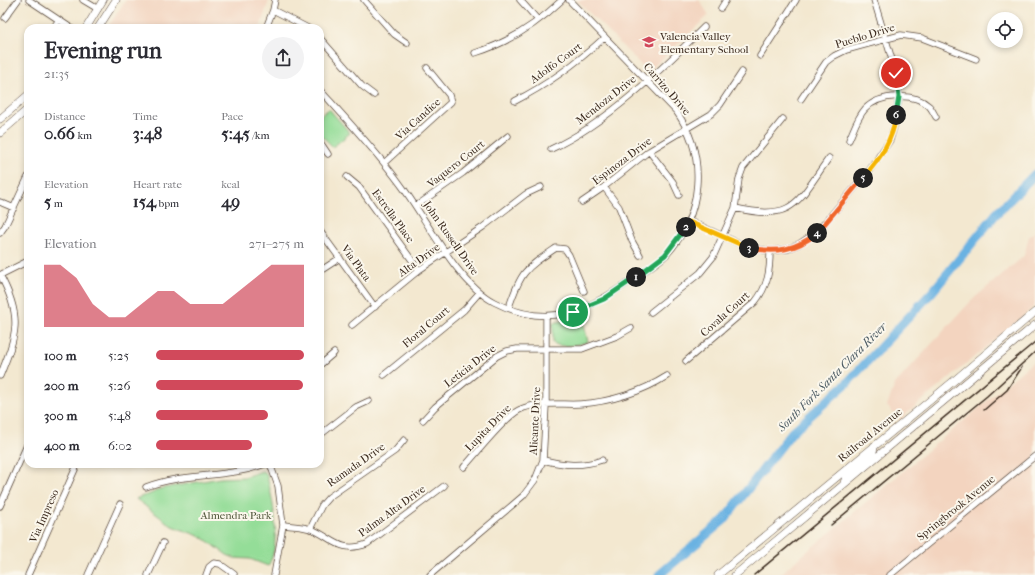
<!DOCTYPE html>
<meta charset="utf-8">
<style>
:root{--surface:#fff;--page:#f2f2f3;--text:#2b2b33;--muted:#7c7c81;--accent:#d1495b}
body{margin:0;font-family:"IM FELL French Canon",serif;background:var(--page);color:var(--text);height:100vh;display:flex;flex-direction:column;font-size:15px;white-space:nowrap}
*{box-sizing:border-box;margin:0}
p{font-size:13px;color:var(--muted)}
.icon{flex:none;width:22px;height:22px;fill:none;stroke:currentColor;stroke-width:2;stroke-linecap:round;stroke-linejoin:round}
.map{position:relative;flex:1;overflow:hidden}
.drawer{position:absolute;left:24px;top:24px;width:300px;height:444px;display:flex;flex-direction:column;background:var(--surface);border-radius:12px;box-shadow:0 2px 6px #0003}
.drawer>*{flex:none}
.fabs{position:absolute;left:987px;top:12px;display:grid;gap:8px}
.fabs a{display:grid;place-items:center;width:36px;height:36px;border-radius:50%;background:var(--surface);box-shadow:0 2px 6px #0003;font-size:20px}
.pin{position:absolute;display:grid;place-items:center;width:34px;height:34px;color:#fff;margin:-17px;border:2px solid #fff;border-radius:50%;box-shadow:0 1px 4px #0007}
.km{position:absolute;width:20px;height:20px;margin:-10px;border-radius:50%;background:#222;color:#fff;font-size:11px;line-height:20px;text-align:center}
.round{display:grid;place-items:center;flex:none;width:42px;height:42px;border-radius:21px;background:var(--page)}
.headline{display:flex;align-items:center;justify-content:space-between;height:68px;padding:0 20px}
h1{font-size:22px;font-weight:800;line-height:30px}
.metrics{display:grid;grid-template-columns:repeat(3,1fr);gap:6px;height:68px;padding:4px 20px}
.metrics div{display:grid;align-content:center}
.metrics b{font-size:17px;font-weight:800}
.metrics small{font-size:11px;font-weight:400}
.metrics p{font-size:11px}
.chart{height:112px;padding:8px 20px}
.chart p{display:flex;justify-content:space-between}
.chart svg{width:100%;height:72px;margin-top:4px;fill:var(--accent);opacity:.7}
ul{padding:0 20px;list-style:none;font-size:13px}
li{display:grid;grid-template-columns:64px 48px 1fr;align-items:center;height:30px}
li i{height:10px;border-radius:5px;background:var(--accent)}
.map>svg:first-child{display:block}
</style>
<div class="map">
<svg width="1035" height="575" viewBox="0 0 1035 575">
<rect width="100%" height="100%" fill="#fbf7ec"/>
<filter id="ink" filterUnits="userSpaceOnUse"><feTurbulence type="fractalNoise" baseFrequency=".025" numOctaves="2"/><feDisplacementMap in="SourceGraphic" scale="8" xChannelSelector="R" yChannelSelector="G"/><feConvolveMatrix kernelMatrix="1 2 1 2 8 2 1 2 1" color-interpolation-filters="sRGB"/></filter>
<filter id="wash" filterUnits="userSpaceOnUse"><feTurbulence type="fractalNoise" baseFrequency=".012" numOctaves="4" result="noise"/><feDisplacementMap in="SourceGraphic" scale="16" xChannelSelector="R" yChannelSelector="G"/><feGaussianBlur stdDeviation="0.9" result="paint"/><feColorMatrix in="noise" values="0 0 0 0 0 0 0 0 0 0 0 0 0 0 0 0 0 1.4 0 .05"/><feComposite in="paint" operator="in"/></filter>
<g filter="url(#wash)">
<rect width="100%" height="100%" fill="#f3e8d0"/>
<path fill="#f3d4bf" d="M126 0H269L260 28H107Z
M577 0H699L709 15 651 69 648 70 645 69Z
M1035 232V306L899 420 887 406 895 384 972 300 1024 256 1029 236Z
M1035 360V575H779L974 412Z"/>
<path fill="#94dd98" stroke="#68845b" d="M329 109 350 133 333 147 320 134V116Z
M582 316 588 342C578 344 562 349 553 343V323Z
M262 471 266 473C273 498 282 543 268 566L250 559 234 558 227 555 202 537 172 526 136 499C145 494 148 497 159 489L220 478 244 477Z"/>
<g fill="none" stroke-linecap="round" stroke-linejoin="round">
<path stroke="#6ab2e2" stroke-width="9" d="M659 575 724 520 792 432 847 383 933 291 996 214 1035 174"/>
</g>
</g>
<g filter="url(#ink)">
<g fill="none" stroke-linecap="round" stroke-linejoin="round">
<g stroke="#574639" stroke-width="7">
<path id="minor" d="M29 0 71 28
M83 0 98 9
M364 0 394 34 407 43
M520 0 538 20
M721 8 726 0
M273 10 308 28
M5 18 18 0
M53 28 59 20
M266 28 273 10 275 0
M320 38 362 86 374 95
M475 53C508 43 537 24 562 0
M760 56 796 0
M320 90C348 121 377 152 401 185 427 220 457 283 494 302 548 330 588 311 633 279 644 271 656 264 666 255 703 215 708 156 676 111L569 0
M801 99 826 62 834 56 846 50 901 35 922 38 976 59
M515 101C547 85 579 61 605 37
M849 140C854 129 857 118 865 109 879 94 914 92 929 106 932 109 934 114 936 117
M320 142 328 154
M551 149C606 124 662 69 704 27
M649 151 673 182 679 195
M384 163 451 102 449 95 427 68
M347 177 359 187 419 270
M604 187 619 207 632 241 640 255
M0 202 14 208
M582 202 604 187 649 151 711 114 720 105 742 72
M416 206 463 173 508 136
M735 208C795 222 797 202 829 158
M689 221 747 247 770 251 788 249 799 244 816 233 869 171 890 140 895 123 899 97 896 73 874 0
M320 231 375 307
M0 233 5 226 28 177
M320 271 340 258
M0 275C23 317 17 334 0 376
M0 275 28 261
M509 307C521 271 525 269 556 248L565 249 569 255 584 291
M651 312 700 273 713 257 735 208 739 179 743 168 783 119
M352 325 419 270 483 227 526 194 541 187
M686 361 755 302C768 286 770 271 770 251
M320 365 334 353
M384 375 464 310 479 293
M423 420 435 407 497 356 507 351 517 349H582L617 336 631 328
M320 435 356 407 369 401
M543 460C564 465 581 467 602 460
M270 464 278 486 283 525 274 575
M464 467C477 453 505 417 519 410 537 401 561 405 580 404 610 402 642 392 667 376
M146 487C184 472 227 479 265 464
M0 506 27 445
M283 525C292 526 302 526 311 529 334 538 339 554 367 544L444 486
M310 529 322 505 329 497 395 451 404 440
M28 575 77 465
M88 575 120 504
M148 575 163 543
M206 575 209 567 214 563 220 564 234 574
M430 575 523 496 535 480 543 460 546 405V316
M890 575 1035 456"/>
</g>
<g stroke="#574639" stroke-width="8">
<path id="major" d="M86 28 103 0
M98 28 116 0
M0 119 28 95
M0 133 28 109
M844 483C847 467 874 463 874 446
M718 575 956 379 1035 312
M735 575 1035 325"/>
</g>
<use href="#minor" stroke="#fff" stroke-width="5.5"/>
<use href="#major" stroke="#fff" stroke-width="7"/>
<path stroke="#3b2a1e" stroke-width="1.5" d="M984 410 1007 390 1022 367
M831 525 987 396 1035 352
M754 575 1035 342"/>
</g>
</g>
<g fill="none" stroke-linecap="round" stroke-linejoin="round" filter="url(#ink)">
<g stroke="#fff" stroke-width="8">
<path id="split-1" d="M573 312 604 299 636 277"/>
</g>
<g stroke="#fff" stroke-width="8">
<path id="split-2" d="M636 277 665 255 686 227"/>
</g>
<g stroke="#fff" stroke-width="8">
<path id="split-3" d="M686 227 689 222 749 248"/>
</g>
<g stroke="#fff" stroke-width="8">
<path id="split-4" d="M749 248C776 253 795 251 817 233"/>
</g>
<g stroke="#fff" stroke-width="8">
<path id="split-5" d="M817 233 863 178"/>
</g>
<g stroke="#fff" stroke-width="8">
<path id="split-6" d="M863 178C879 160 893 140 896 115"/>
</g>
<g stroke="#fff" stroke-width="8">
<path id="split-7" d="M896 73 899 97 896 115"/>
</g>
<use href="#split-1" stroke="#22a559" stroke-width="5"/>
<use href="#split-2" stroke="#22a559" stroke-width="5"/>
<use href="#split-3" stroke="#f5b400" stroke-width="5"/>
<use href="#split-4" stroke="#f0652b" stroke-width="5"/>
<use href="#split-5" stroke="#f0652b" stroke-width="5"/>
<use href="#split-6" stroke="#f5b400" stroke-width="5"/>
<use href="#split-7" stroke="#22a559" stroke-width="5"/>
</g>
<defs>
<g id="school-bare" transform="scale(1.08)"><path d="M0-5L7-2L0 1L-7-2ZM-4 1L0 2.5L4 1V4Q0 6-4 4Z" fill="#d1495b" stroke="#fbf7ec" stroke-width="2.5" paint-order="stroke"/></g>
</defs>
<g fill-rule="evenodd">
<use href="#school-bare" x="649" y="42"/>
</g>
<g text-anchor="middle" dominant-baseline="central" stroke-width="4" stroke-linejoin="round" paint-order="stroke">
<g font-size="11" fill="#3b2a1e" stroke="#fbf7ec" text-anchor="start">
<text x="660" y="36">Valencia Valley<tspan x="660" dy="13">Elementary School</tspan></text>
</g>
<g font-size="11" fill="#3b2a1e" stroke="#fbf7ec">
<text transform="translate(865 36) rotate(-17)">Pueblo Drive</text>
<text transform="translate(556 63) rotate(-36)">Adolfo Court</text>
<text transform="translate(667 89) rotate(49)">Carrizo Drive</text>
<text transform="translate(606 100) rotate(-38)">Mendoza Drive</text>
<text transform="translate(418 119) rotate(-42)">Via Candice</text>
<text transform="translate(622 161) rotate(-37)">Espinoza Drive</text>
<text transform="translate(456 164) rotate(-38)">Vaquero Court</text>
<text transform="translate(393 216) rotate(54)">Estrella Place</text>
<text transform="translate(451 238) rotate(55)">John Russell Drive</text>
<text transform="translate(419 260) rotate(-36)">Alta Drive</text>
<text transform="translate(356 263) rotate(54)">Via Plata</text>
<text transform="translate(725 314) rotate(-42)">Covala Court</text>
<text transform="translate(426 327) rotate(-40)">Floral Court</text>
<text transform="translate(470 366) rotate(-38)">Leticia Drive</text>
<text transform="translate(535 421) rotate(-87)">Alicante Drive</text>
<text transform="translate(488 428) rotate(-46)">Lupita Drive</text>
<text transform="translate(870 435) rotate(-39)">Railroad Avenue</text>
<text transform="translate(356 465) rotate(-35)">Ramada Drive</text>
<text transform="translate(956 508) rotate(-39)">Springbrook Avenue</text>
<text transform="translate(392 511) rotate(-36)">Palma Alta Drive</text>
<text transform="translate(44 516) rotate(-66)">Via Impreso</text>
</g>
<g font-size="11" fill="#51573c" stroke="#fbf7ec">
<text x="236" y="515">Almendra Park</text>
</g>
<g font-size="12" font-style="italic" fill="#4b5a63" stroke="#fbf7ec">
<text transform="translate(832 377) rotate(-45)">South Fork Santa Clara River</text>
</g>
</g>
</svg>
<div class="fabs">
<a><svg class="icon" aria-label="locate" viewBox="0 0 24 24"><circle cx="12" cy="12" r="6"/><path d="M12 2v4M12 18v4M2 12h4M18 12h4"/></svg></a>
</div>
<div class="pin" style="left:573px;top:312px;background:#1e9e55"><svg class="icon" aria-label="arrive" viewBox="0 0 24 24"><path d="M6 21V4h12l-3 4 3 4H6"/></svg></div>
<div class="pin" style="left:896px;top:73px;background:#d93025"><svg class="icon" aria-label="check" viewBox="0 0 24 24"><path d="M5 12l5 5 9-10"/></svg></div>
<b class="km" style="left:636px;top:277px">1</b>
<b class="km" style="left:686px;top:227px">2</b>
<b class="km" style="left:749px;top:248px">3</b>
<b class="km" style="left:817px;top:233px">4</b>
<b class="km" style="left:863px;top:178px">5</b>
<b class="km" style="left:896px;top:115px">6</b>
<section class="drawer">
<div class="headline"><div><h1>Evening run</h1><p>21:35</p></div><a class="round"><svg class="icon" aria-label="share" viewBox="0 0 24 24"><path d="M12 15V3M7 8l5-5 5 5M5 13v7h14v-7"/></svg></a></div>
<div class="metrics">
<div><p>Distance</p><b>0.66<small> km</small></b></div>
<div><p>Time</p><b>3:48</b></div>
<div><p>Pace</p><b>5:45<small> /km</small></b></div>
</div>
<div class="metrics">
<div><p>Elevation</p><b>5<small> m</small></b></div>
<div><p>Heart rate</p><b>154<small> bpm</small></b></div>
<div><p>kcal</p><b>49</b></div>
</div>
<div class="chart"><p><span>Elevation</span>271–275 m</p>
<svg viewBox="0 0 160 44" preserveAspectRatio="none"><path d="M0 44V6L10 6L20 14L30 30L40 38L50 38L60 30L70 22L80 22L90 30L100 30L110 30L120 22L130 14L140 6L150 6L160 6V44z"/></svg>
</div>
<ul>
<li><b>100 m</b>5:25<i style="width:100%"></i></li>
<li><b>200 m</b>5:26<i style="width:99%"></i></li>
<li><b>300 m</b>5:48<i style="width:76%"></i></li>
<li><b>400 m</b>6:02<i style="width:65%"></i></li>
</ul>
</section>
</div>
